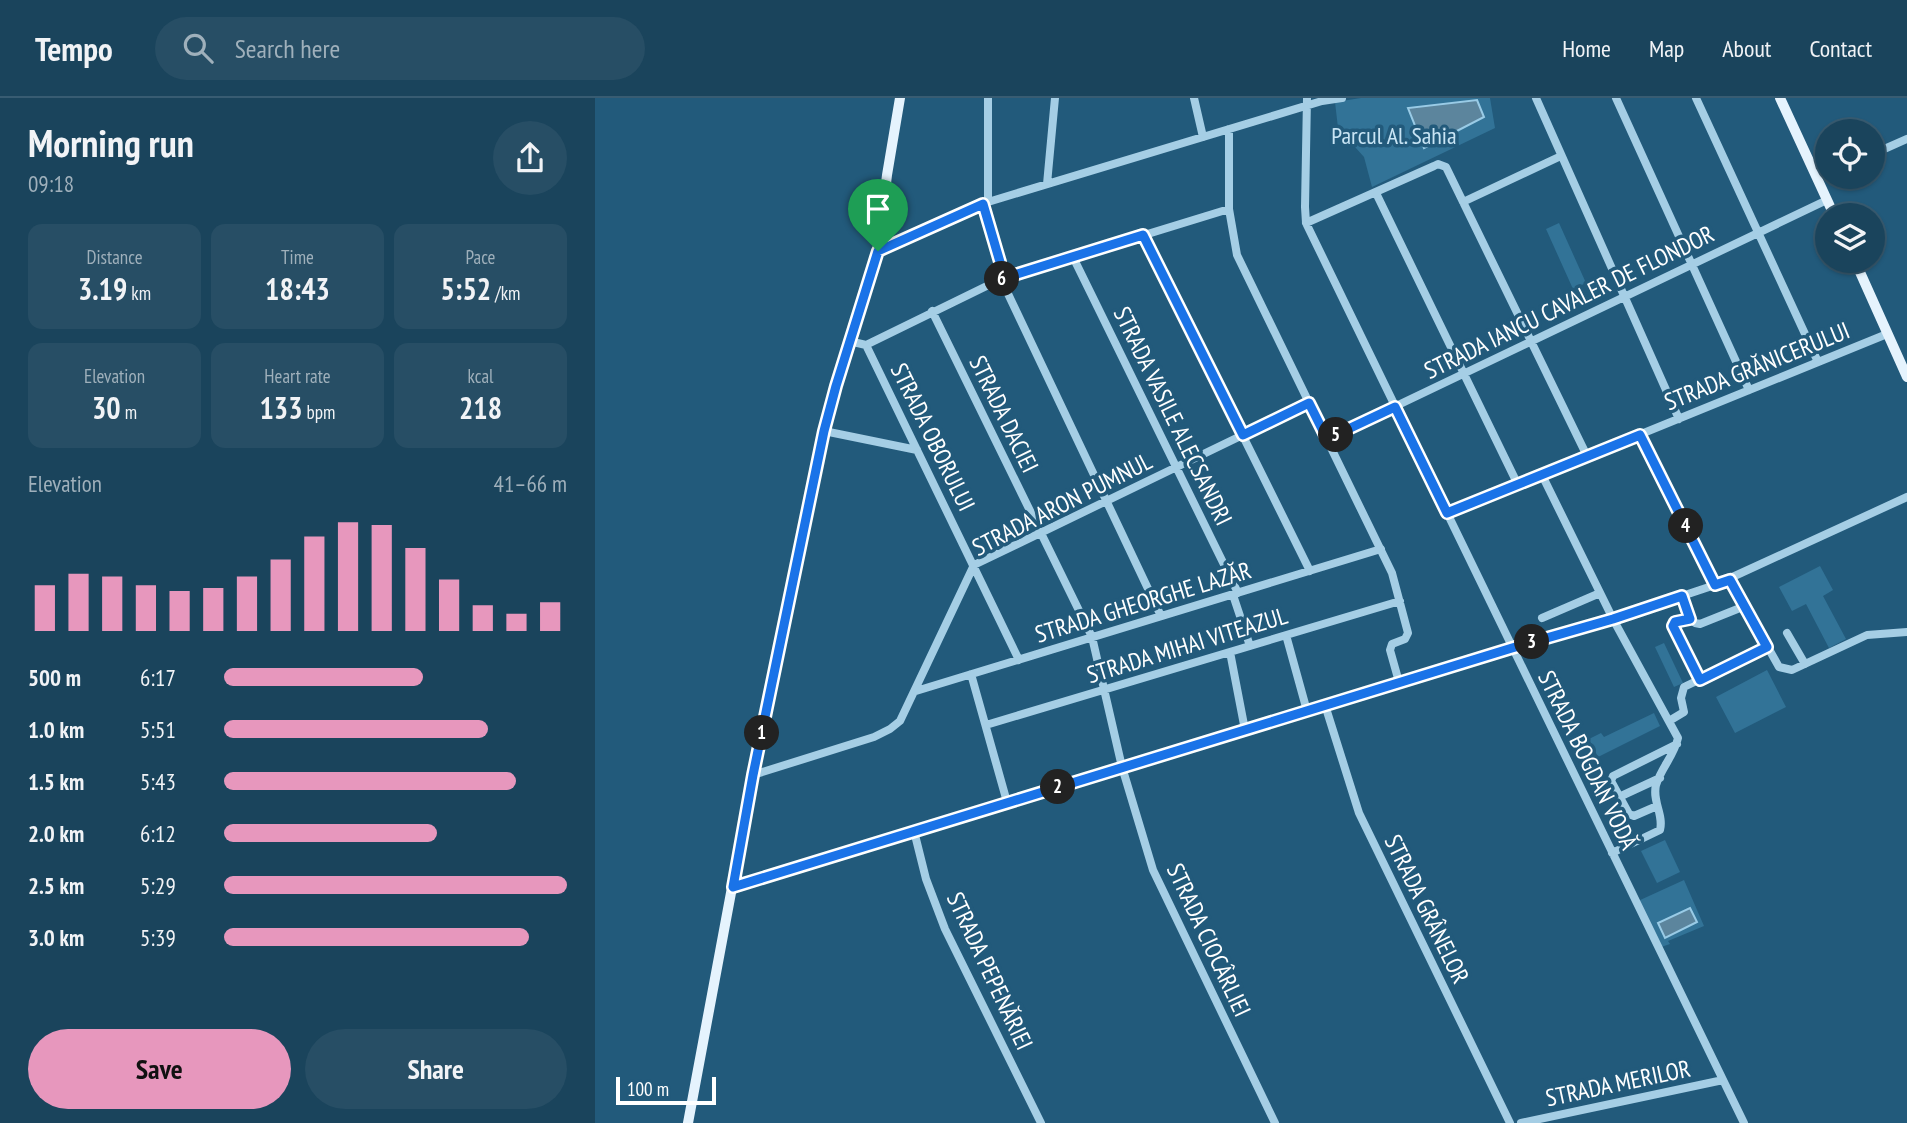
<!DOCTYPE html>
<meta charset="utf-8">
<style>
:root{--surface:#1a445c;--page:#274e65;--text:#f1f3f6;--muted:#9fb0bb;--line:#385c72;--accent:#e797bd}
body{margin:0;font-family:"PT Sans Narrow",sans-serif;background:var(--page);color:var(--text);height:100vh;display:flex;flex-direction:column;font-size:26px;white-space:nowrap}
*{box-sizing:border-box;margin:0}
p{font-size:23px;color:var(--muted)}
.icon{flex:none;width:38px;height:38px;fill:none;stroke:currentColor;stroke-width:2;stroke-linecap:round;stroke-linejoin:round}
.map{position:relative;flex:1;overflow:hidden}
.details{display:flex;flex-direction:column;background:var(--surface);width:595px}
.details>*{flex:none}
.controls{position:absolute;left:1220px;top:21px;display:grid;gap:14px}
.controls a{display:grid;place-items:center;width:70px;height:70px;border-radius:50%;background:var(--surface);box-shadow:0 2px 5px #0004,0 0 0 2px var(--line);font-size:35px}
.scale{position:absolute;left:21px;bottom:18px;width:100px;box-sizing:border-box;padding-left:7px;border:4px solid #fff;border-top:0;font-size:19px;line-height:24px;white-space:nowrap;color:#fff;-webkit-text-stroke:5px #225a7b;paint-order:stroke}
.pin{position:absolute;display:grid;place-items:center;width:60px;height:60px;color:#fff;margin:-72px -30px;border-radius:50% 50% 50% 0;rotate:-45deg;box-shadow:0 0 7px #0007}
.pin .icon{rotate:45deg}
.km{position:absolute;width:35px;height:35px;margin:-18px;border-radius:50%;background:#222;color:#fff;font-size:19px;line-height:35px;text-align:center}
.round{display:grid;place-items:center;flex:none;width:74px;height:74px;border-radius:37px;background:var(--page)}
.overview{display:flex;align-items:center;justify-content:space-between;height:119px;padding:0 28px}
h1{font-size:38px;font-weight:700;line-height:52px}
.stats{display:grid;grid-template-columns:repeat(3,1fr);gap:10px;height:119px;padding:7px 28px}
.stats div{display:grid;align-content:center;border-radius:14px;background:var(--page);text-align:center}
.stats b{font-size:30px;font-weight:700}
.stats small{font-size:19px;font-weight:400}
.stats p{font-size:19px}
.chart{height:196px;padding:14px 28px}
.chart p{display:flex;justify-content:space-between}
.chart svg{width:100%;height:126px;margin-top:7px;stroke:var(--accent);stroke-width:6}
.button{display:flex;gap:14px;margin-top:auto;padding:14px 28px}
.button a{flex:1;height:80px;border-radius:42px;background:var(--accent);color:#111;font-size:28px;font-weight:700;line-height:80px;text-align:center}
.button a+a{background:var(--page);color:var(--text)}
ul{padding:0 28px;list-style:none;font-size:23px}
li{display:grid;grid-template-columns:112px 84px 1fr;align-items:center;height:52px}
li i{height:18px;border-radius:9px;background:var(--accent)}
header{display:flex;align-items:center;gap:42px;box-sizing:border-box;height:98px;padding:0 35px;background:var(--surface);border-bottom:2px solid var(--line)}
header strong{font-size:33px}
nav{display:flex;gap:38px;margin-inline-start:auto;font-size:24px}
.search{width:490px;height:63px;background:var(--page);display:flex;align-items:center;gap:18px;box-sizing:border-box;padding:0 24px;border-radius:38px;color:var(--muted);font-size:26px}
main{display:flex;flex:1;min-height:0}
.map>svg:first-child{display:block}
</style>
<header>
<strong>Tempo</strong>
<div class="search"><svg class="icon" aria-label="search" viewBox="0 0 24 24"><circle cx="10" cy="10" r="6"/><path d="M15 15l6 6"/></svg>Search here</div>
<nav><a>Home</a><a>Map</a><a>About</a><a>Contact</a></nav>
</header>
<main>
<section class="details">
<div class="overview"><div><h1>Morning run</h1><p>09:18</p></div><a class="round"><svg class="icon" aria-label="share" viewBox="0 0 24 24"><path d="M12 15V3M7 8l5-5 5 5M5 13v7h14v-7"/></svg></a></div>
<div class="stats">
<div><p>Distance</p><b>3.19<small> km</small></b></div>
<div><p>Time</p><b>18:43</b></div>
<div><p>Pace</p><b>5:52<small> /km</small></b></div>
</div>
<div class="stats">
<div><p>Elevation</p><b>30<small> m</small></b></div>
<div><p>Heart rate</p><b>133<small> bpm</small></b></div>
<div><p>kcal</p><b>218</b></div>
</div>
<div class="chart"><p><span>Elevation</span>41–66 m</p>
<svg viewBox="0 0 160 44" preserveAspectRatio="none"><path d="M5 44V28M15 44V24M25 44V25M35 44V28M45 44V30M55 44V29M65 44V25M75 44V19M85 44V11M95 44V6M105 44V7M115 44V15M125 44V26M135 44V35M145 44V38M155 44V34"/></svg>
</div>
<ul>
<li><b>500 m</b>6:17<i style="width:58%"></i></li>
<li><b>1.0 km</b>5:51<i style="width:77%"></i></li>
<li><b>1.5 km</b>5:43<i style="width:85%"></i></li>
<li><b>2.0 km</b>6:12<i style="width:62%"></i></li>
<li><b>2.5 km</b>5:29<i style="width:100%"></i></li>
<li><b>3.0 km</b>5:39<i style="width:89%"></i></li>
</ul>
<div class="button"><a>Save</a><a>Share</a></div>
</section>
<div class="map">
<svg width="1312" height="1025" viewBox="0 0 1312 1025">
<rect width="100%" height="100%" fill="#225a7b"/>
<path fill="#327397" d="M766 0H895L900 30 777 89 769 59 743 30 740 4Z
M964 125 991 185 978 191 951 131Z
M1225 468 1238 492 1228 498 1251 541 1234 550 1211 506 1197 513 1184 489Z
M1069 545 1088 585 1079 589 1060 549Z
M1172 572 1191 609 1140 635 1121 599Z
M1059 615 1065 628 1003 659 994 641 1006 635 1009 639Z
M1070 742 1085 774 1062 785 1046 753Z
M1089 782 1109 828 1073 843 1075 846 1066 849 1043 803Z"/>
<path fill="#5c859d" stroke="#99cbe6" stroke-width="2" d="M882 2 889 19 829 50 813 10Z
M1095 810 1102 824 1070 840 1063 825Z"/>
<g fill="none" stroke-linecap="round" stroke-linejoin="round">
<path stroke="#a5cee5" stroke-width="8" d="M599 0 608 39
M712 0 710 109 711 125 1149 1025
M941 0 1084 321
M1021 0 1154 292
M1101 0 1223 264
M634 31V111L642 157 797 475 813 535 810 541 797 546 795 552 804 584
M1278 56 1312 41
M1222 79 1232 75
M452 86 460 0
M781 95 923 387
M393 104V0
M868 104 966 58
M388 106 405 164 406 181 566 518
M711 125 839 68 843 66 851 69 992 358
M548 137 715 473
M283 153 393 104 727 3 747 0
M478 159 643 495
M337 213 497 539 527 669 558 772 680 1025
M254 243 271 247 406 181 634 111
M271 247 424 562
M229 333 322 352
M1046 336 1120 487
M732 341 1232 102
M947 377 1018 521 1083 640C1079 658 1066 670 1061 687 1057 703 1069 717 1065 732L1017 755
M852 415 1292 236
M1135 482 1184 569 1197 572 1272 537 1312 534
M638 497 655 548
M1087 498 1095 521 1080 524 1078 528 1105 582
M947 520 1005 495
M1095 521 1100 525 1105 526 1150 508
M1192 535 1210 566
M691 537 712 613
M635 554 650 632
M376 576 412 704
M321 593 786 451
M730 607 764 715 915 1025
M1074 623 1089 614 1086 600 1089 589 1172 549
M391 627 805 503
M158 677 279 639 295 631 305 623 379 467 714 305
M1024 699 1065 680
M1062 708 1039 718 1034 716 1016 683 1018 678 1082 646
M319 733 331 781 350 831 446 1025
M138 788 888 559 1018 521 1120 487 1312 399
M926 1025 1128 982"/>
<path stroke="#e5f3fd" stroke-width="10" d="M1185 0 1239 117
M1260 163 1312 279
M93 1025 158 677 229 333 241 288 283 153 292 77 305 0"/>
</g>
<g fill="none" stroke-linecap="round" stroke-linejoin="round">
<g stroke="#fff" stroke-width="14">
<path id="route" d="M388 106 405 164 406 181 548 137 648 337 714 305 732 341 800 309 852 415 1045 337 1120 487 1135 482 1172 549 1105 582 1078 528 1080 524 1095 521 1087 498 1018 521 917 550 138 789 158 677 229 333 241 288 283 153Z"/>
</g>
<use href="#route" stroke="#1a73e8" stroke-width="9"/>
</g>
<g text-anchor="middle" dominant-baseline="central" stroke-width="7" stroke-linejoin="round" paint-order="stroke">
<g font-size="24" fill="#c8e4f4" stroke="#225a7b">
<text x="799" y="37">Parcul Al. Sahia</text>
</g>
<g font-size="24" fill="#fff" stroke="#225a7b">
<text transform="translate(974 204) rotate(-26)">STRADA IANCU CAVALER DE FLONDOR</text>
<text transform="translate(1162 268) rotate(-22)">STRADA GRĂNICERULUI</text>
<text transform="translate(409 316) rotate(64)">STRADA DACIEI</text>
<text transform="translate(578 318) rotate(64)">STRADA VASILE ALECSANDRI</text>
<text transform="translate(338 339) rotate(64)">STRADA OBORULUI</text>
<text transform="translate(467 406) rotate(-27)">STRADA ARON PUMNUL</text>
<text transform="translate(548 504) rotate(-17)">STRADA GHEORGHE LAZĂR</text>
<text transform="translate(592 547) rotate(-17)">STRADA MIHAI VITEAZUL</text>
<text transform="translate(993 662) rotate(64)">STRADA BOGDAN VODĂ</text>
<text transform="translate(832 811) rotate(64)">STRADA GRÂNELOR</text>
<text transform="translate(614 842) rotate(65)">STRADA CIOCÂRLIEI</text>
<text transform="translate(395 873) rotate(65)">STRADA PEPENĂRIEI</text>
<text transform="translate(1023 985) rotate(-12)">STRADA MERILOR</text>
</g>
</g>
</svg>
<div class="controls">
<a><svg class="icon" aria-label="locate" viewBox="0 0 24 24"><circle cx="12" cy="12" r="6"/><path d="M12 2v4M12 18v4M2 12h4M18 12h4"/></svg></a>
<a><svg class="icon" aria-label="layers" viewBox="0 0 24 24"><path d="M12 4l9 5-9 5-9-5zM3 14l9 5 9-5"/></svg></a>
</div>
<div class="scale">100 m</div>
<div class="pin" style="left:283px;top:153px;background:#1e9e55"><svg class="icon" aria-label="arrive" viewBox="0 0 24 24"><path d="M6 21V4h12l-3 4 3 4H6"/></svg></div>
<b class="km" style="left:167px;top:635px">1</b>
<b class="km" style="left:463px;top:689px">2</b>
<b class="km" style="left:937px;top:544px">3</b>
<b class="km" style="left:1091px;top:428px">4</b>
<b class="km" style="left:741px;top:337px">5</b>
<b class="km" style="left:407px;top:181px">6</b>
</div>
</main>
